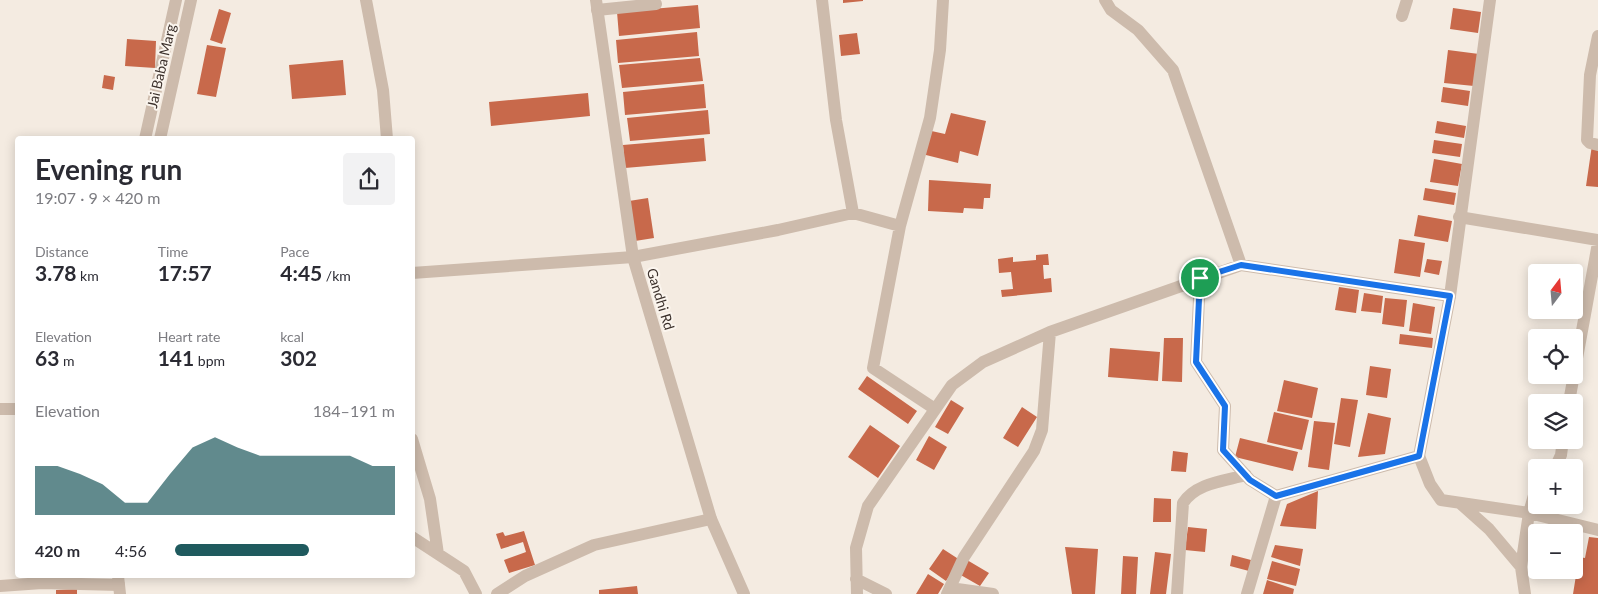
<!DOCTYPE html>
<meta charset="utf-8">
<style>
:root{--surface:#fff;--page:#f2f2f3;--text:#2b2b33;--muted:#7c7c81;--accent:#1f5a5e}
body{margin:0;font-family:Lato,sans-serif;background:var(--page);color:var(--text);height:100vh;display:flex;flex-direction:column;font-size:19px;white-space:nowrap}
*{box-sizing:border-box;margin:0}
p{font-size:16px;color:var(--muted)}
.icon{flex:none;width:28px;height:28px;fill:none;stroke:currentColor;stroke-width:2;stroke-linecap:round;stroke-linejoin:round}
.map{position:relative;flex:1;overflow:hidden}
.panel{position:absolute;left:15px;top:136px;width:400px;height:442px;display:flex;flex-direction:column;background:var(--surface);border-radius:5px;box-shadow:0 2px 12px #0003}
.panel>*{flex:none}
.needle{width:32px;rotate:16deg}
.tools{position:absolute;left:1528px;top:264px;display:grid;gap:10px}
.tools a{display:grid;place-items:center;width:55px;height:55px;border-radius:5px;background:var(--surface);box-shadow:0 2px 12px #0003;font-size:25px}
.pin{position:absolute;display:grid;place-items:center;width:42px;height:42px;color:#fff;margin:-21px;border:2px solid #fff;border-radius:50%;box-shadow:0 1px 5px #0007}
.round{display:grid;place-items:center;flex:none;width:52px;height:52px;border-radius:5px;background:var(--page)}
.overview{display:flex;align-items:center;justify-content:space-between;height:85px;padding:0 20px}
h1{font-size:28px;font-weight:700;line-height:38px}
.stats{display:grid;grid-template-columns:repeat(3,1fr);gap:8px;height:85px;padding:5px 20px}
.stats div{display:grid;align-content:center}
.stats b{font-size:21px;font-weight:700}
.stats small{font-size:14px;font-weight:400}
.stats p{font-size:14px}
.chart{height:140px;padding:10px 20px}
.chart p{display:flex;justify-content:space-between}
.chart svg{width:100%;height:90px;margin-top:5px;fill:var(--accent);opacity:.7}
ul{padding:0 20px;list-style:none;font-size:16px}
li{display:grid;grid-template-columns:80px 60px 1fr;align-items:center;height:38px}
li i{height:12px;border-radius:6px;background:var(--accent)}
.map>svg:first-child{display:block}
</style>
<div class="map">
<svg width="1598" height="594" viewBox="0 0 1598 594">
<rect width="100%" height="100%" fill="#f4ebe1"/>
<path fill="#c8694b" d="M843 0H863V1L843 3Z
M698 5 700 28 619 36 617 12Z
M1453 8 1481 12 1478 33 1450 29Z
M219 9 231 13 222 44 210 40Z
M697 32 699 56 618 63 616 40Z
M857 33 860 54 841 56 839 35Z
M127 39 156 41 155 68 125 66Z
M207 45 226 48 216 97 197 94Z
M1448 50 1479 54 1474 86 1444 83Z
M700 58 703 81 622 88 619 65Z
M343 60 346 95 292 99 289 65Z
M104 75 115 77 113 90 102 88Z
M704 84 706 108 625 115 623 92Z
M1443 87 1470 91 1468 106 1441 102Z
M588 93 590 116 491 126 489 102Z
M708 110 710 134 630 141 627 118Z
M951 113 986 121 978 156 960 151 958 163 922 154 927 130 945 134Z
M1437 121 1466 126 1464 138 1435 133Z
M704 138 706 161 625 168 623 145Z
M1434 140 1462 144 1460 157 1432 153Z
M1592 145 1598 146V187L1586 186Z
M1434 159 1462 164 1458 186 1430 182Z
M929 180 991 184 990 198H984L983 209 964 208 963 213 928 211Z
M1425 188 1456 193 1454 205 1423 200Z
M648 198 654 238 635 241 629 201Z
M1418 215 1452 221 1448 242 1414 236Z
M1399 239 1425 243 1420 277 1394 273Z
M1048 254 1049 265H1043L1044 279 1051 278 1052 292 1002 297 1001 290 1013 289 1011 272 999 273 998 259 1013 257V262L1036 260V255Z
M1427 259 1442 261 1439 275 1424 272Z
M1339 287 1359 290 1356 313 1335 310Z
M1364 293 1383 296 1381 313 1361 311Z
M1385 298 1407 300 1404 327 1382 324Z
M1413 303 1435 307 1431 334 1409 331Z
M1400 334 1433 338 1432 348 1399 344Z
M1164 338H1183L1182 382 1162 381Z
M1110 348 1160 352 1158 381 1108 377Z
M1370 366 1391 369 1387 398 1366 395Z
M867 376 917 411 908 424 858 389Z
M1284 380 1318 388 1312 418 1277 411Z
M1341 398 1358 400 1350 447 1334 444Z
M951 400 964 408 948 434 935 427Z
M1022 407 1037 417 1018 447 1003 438Z
M1274 412 1309 420 1302 450 1267 442Z
M1368 413 1391 418 1385 454 1358 457Z
M1314 421 1335 423 1329 470 1308 467Z
M870 425 900 446 878 478 848 457Z
M929 436 947 447 934 470 916 460Z
M1240 438 1298 452 1293 471 1235 457Z
M1173 451 1188 453 1186 472 1171 471Z
M1318 491 1316 529 1280 526 1287 504Z
M1154 498 1171 499V522H1153Z
M1188 527 1207 529 1205 552 1185 550Z
M524 531 535 565 509 573 504 560 526 552 523 542 501 549 496 534 503 532 505 536Z
M1589 537 1598 538V594H1573L1579 557 1585 558Z
M1275 545 1303 549 1300 566 1271 557Z
M1065 547 1098 549 1095 594H1072Z
M943 549 960 560 946 581 929 569Z
M1155 552 1171 554 1166 594H1150Z
M1232 555 1251 560 1249 571 1230 566Z
M1123 556 1138 557 1136 594H1121Z
M967 560 989 573 980 586 959 574Z
M1272 561 1300 569 1296 586 1267 579Z
M928 574 944 584 938 594H916Z
M1267 580 1294 589 1293 594H1263Z
M637 586 638 594H599V590Z
M77 589V594H56V590Z"/>
<g fill="none" stroke-linecap="round" stroke-linejoin="round">
<path stroke="#cdbbac" stroke-width="12" d="M366 0 383 90 387 139
M822 0 836 120 853 213
M1105 0 1111 10 1138 30 1173 70 1241 265
M597 10 656 4
M1402 16 1407 0
M1598 36 1590 75 1587 140 1590 143 1598 145
M1459 217 1598 240
M412 273 633 257 778 230 853 213 900 226
M1200 278 1196 362 1225 406 1223 450 1250 480 1276 496
M1569 402 1598 243
M0 409H18
M935 409 873 368 900 226 930 118 940 50 943 0
M412 439 430 499 438 554
M1419 456 1430 484 1441 500 1529 513 1598 530
M1555 468 1561 455 1563 440
M1461 504 1489 529 1521 567
M412 537 464 571 476 594
M856 579 886 594
M0 586 42 583 119 585
M950 588 993 594
M497 594 525 576 594 545 711 519
M857 594 856 548 868 506 952 385 983 362 1050 332 1241 265 1450 296
M947 594 964 557 1034 451 1042 430 1050 332
M1177 594 1183 503C1196 483 1224 481 1246 475
M1525 594 1521 567 1529 513 1536 488"/>
<path stroke="#cdbbac" stroke-width="12" d="M596 0 633 257 711 519 744 594
M145 139 176 0
M160 139 191 0
M118 576 120 594
M1247 594 1276 496 1419 456 1450 296 1490 0"/>
</g>
<g fill="none" stroke-linecap="round" stroke-linejoin="round">
<g stroke="#fff" stroke-width="10">
<path id="route" d="M1241 265 1450 296 1419 456 1276 496 1250 480 1223 450 1225 406 1196 362 1200 278Z"/>
</g>
<use href="#route" stroke="#1a73e8" stroke-width="6"/>
</g>
<g text-anchor="middle" dominant-baseline="central" stroke-width="4" stroke-linejoin="round" paint-order="stroke">
<g font-size="14" fill="#3b302b" stroke="#fbf5ee">
<text transform="translate(161 66) rotate(-77)">Jai Baba Marg</text>
<text transform="translate(661 299) rotate(73)">Gandhi Rd</text>
</g>
</g>
</svg>
<div class="tools">
<a><svg class="needle" viewBox="-14 -14 28 28"><path d="M0-13l5 13h-10z" fill="#e53935"/><path d="M0 13l5-13h-10z" fill="#7c7c81"/></svg></a>
<a><svg class="icon" aria-label="locate" viewBox="0 0 24 24"><circle cx="12" cy="12" r="6"/><path d="M12 2v4M12 18v4M2 12h4M18 12h4"/></svg></a>
<a><svg class="icon" aria-label="layers" viewBox="0 0 24 24"><path d="M12 4l9 5-9 5-9-5zM3 14l9 5 9-5"/></svg></a>
<a>+</a>
<a>−</a>
</div>
<div class="pin" style="left:1200px;top:278px;background:#1e9e55"><svg class="icon" aria-label="arrive" viewBox="0 0 24 24"><path d="M6 21V4h12l-3 4 3 4H6"/></svg></div>
<section class="panel">
<div class="overview"><div><h1>Evening run</h1><p>19:07 · 9 × 420 m</p></div><a class="round"><svg class="icon" aria-label="share" viewBox="0 0 24 24"><path d="M12 15V3M7 8l5-5 5 5M5 13v7h14v-7"/></svg></a></div>
<div class="stats">
<div><p>Distance</p><b>3.78<small> km</small></b></div>
<div><p>Time</p><b>17:57</b></div>
<div><p>Pace</p><b>4:45<small> /km</small></b></div>
</div>
<div class="stats">
<div><p>Elevation</p><b>63<small> m</small></b></div>
<div><p>Heart rate</p><b>141<small> bpm</small></b></div>
<div><p>kcal</p><b>302</b></div>
</div>
<div class="chart"><p><span>Elevation</span>184–191 m</p>
<svg viewBox="0 0 160 44" preserveAspectRatio="none"><path d="M0 44V20L10 20L20 24L30 29L40 38L50 38L60 24L70 11L80 6L90 11L100 15L110 15L120 15L130 15L140 15L150 20L160 20V44z"/></svg>
</div>
<ul>
<li><b>420 m</b>4:56<i style="width:61%"></i></li>
</ul>
</section>
</div>
